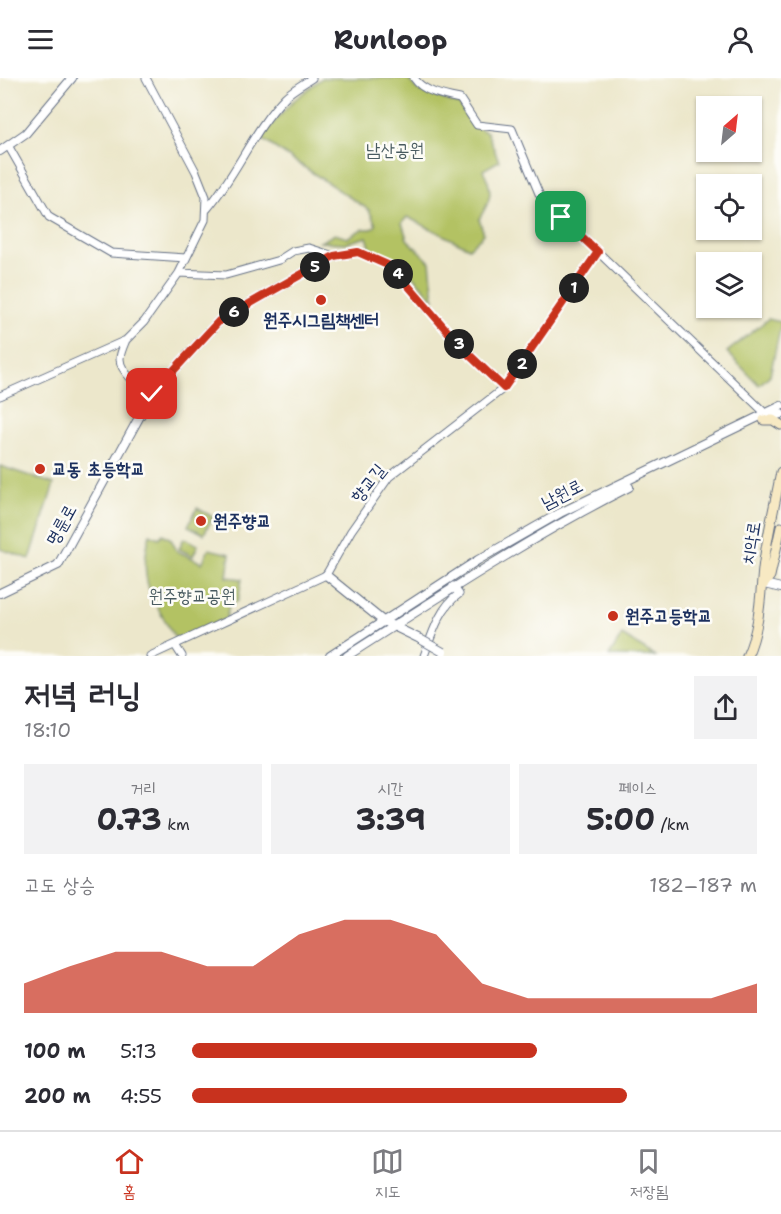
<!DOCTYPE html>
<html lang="ko">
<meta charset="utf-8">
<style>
:root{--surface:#fff;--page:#f2f2f3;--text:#2b2b33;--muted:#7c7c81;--line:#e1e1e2;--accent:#c8321e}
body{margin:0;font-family:"Shantell Sans","Poor Story",sans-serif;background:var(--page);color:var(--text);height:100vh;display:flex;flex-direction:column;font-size:22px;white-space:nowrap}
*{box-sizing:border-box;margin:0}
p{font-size:20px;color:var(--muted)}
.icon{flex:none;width:33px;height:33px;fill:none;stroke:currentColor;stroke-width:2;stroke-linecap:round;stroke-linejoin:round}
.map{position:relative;height:578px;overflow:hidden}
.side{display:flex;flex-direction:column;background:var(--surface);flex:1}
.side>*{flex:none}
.needle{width:39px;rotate:28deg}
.buttons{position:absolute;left:696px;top:18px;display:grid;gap:12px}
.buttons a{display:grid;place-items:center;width:66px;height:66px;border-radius:0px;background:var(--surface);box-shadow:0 2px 4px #0004;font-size:30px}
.pin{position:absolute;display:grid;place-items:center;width:51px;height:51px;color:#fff;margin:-26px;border-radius:12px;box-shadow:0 3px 9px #0006}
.km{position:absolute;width:30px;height:30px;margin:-15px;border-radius:50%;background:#222;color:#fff;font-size:16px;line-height:30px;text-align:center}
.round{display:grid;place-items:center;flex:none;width:63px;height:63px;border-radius:0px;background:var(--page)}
.head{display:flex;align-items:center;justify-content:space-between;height:102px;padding:0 24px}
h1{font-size:33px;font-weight:700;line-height:45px}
.metrics{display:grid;grid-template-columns:repeat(3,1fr);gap:9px;height:102px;padding:6px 24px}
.metrics div{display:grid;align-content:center;border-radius:0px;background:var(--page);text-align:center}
.metrics b{font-size:30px;font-weight:700}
.metrics small{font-size:16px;font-weight:400}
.metrics p{font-size:16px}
.chart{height:168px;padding:12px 24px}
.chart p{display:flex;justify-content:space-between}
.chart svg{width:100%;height:108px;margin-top:6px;fill:var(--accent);opacity:.7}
ul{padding:0 24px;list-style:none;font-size:20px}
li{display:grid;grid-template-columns:96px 72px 1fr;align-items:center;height:45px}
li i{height:15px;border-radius:8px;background:var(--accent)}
header{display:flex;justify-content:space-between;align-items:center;height:78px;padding:0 24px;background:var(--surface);font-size:27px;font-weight:700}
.tab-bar{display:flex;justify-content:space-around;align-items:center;height:84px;border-top:2px solid var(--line);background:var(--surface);font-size:16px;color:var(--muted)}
.tab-bar a{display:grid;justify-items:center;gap:3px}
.tab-bar .on{color:var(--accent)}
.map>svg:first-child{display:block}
</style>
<header><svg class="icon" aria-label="menu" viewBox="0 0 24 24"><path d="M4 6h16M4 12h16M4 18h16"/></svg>Runloop<svg class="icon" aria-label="person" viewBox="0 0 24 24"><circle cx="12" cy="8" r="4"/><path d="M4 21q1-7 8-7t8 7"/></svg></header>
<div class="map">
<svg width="781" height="578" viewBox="0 0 781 578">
<rect width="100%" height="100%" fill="#fdfcf7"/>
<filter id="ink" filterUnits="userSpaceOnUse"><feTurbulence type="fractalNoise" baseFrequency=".0167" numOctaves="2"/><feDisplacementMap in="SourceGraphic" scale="12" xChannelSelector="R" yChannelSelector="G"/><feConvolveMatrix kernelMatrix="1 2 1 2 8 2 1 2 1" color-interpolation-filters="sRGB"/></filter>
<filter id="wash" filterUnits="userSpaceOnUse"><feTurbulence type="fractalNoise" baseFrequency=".008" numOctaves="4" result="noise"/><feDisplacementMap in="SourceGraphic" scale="24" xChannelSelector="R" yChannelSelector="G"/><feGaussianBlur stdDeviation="1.35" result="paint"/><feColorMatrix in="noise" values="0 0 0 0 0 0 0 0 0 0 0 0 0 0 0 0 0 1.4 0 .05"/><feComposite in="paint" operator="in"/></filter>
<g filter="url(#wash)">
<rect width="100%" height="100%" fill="#ece7cb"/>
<path fill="#b3c264" stroke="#677861" stroke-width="1.5" d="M322 0H407L418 12 460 27 472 47 487 54 499 83 483 92C494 113 491 122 479 141L484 156 469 170 407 139 402 145 407 161 430 184 434 221 397 181 372 175 367 159 346 165 320 164 335 156 347 160 362 151H372L376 147 369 132 260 60 293 23Z
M768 241 781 244V247L770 297 759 307 727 274Z
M0 388 54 406 30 481 0 471Z
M197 430 213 439 204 456 188 448Z
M150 456 159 460 163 456 171 461 177 473 202 485 209 471 230 476 227 499 242 501 238 523 229 527 226 541 179 562 175 560C152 520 137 503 150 456Z
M184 460 198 467 193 478 179 471Z
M622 557 655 578H609Z"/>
</g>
<g filter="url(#ink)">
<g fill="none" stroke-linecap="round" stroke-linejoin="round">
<g stroke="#646f84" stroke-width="9">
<path id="minor" d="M414 0C423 14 445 18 460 21L477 47 512 51 540 118 765 335
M9 69 49 139 111 175 186 180
M207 131C237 96 253 52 285 19 292 12 303 6 312 0
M179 195 226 197 279 182 293 173 309 170 334 178 358 174 392 189 462 270 504 310
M126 262C124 267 120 275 120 281 120 294 141 311 152 316
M0 318 126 262 144 244 179 195 205 142 206 119 196 94 146 0
M175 567 182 578
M150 578 326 497 351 453 389 399 504 310 598 174
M424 578C432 556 440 529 459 516L453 508"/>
</g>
<g stroke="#646f84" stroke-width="10">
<path id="tertiary" d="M0 73 26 55 72 0
M764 341 781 336
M326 497 383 543 420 561
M764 506 781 510
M0 515 58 487 152 316 219 243 334 178
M330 578 478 482 560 435 781 328
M347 578C439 519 530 459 629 409"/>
</g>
<g stroke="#646f84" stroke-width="11">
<path id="secondary" d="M764 342H773L781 347
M764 506 770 498 781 449
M747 578C760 549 760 521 763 491 767 458 775 426 781 394"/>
</g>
<use href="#minor" stroke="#fff" stroke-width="7"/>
<use href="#tertiary" stroke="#fff" stroke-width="8"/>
<use href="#secondary" stroke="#f7e9c3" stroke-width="9"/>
<g stroke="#646f84" stroke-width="10" stroke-linecap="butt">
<path id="tertiary-bridge" d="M420 561 443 574"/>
</g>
<use href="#tertiary-bridge" stroke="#fff" stroke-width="8"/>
</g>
</g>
<g fill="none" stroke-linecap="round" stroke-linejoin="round" filter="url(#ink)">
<g stroke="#fff" stroke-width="12">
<path id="route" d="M152 316 219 243 334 178 358 174 392 189 462 270 504 310 598 174 561 139"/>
</g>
<use href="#route" stroke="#c8321e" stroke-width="8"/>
</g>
<g fill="#c8321e" stroke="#fdfcf7" stroke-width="2">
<circle cx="321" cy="222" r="6"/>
<circle cx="40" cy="391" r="6"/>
<circle cx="201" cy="443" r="6"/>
<circle cx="613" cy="538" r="6"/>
</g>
<g text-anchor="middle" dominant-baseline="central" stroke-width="5" stroke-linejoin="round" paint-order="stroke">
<g font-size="18" fill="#495b60" stroke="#fdfcf7">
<text x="395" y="72">남산공원</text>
<text x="192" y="518">원주향교공원</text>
</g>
<g font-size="18" font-weight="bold" fill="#1b2f5e" stroke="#fdfcf7" text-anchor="start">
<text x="321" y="242" text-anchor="middle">원주시그림책센터</text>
<text x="52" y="391">교동 초등학교</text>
<text x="213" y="443">원주향교</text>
<text x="625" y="538">원주고등학교</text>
</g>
<g font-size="18" fill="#1b2f5e" stroke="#fdfcf7">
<text transform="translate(368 405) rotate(-51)">향교길</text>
<text transform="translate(562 416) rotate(-27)">남원로</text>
<text transform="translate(61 447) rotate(-61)">명륜로</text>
<text transform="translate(751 465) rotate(-81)">치악로</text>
</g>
</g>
</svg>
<div class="buttons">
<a><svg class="needle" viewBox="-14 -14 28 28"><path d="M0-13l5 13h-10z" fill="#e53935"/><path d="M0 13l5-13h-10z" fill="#7c7c81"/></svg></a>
<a><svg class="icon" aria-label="locate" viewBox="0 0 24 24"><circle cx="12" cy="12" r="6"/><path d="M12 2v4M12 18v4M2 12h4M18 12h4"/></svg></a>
<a><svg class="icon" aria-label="layers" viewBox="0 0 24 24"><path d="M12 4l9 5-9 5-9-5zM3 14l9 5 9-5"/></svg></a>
</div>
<div class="pin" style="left:561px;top:139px;background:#1e9e55"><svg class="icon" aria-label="arrive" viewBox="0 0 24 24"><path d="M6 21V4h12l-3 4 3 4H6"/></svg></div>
<div class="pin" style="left:152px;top:316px;background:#d93025"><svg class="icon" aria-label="check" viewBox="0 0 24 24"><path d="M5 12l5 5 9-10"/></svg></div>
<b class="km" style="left:574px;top:210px">1</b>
<b class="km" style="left:522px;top:286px">2</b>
<b class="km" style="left:459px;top:266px">3</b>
<b class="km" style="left:398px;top:196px">4</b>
<b class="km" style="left:315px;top:189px">5</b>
<b class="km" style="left:234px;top:234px">6</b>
</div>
<section class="side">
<div class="head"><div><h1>저녁 러닝</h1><p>18:10</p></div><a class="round"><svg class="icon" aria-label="share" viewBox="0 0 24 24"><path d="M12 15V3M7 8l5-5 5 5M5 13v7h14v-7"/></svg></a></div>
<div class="metrics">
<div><p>거리</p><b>0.73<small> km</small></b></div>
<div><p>시간</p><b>3:39</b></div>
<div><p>페이스</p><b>5:00<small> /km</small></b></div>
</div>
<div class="chart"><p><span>고도 상승</span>182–187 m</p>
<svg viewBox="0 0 160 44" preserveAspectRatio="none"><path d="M0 44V32L10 25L20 19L30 19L40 25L50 25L60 12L70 6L80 6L90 12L100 32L110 38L120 38L130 38L140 38L150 38L160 32V44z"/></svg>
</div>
<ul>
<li><b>100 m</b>5:13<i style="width:61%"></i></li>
<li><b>200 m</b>4:55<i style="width:77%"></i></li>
</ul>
</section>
<nav class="tab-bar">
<a class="on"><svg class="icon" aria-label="home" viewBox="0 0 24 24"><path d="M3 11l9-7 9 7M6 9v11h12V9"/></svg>홈</a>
<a><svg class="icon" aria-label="map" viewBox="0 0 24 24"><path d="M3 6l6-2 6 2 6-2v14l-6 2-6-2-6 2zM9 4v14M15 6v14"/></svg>지도</a>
<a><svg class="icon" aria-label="saved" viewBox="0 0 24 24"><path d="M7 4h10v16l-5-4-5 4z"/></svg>저장됨</a>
</nav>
